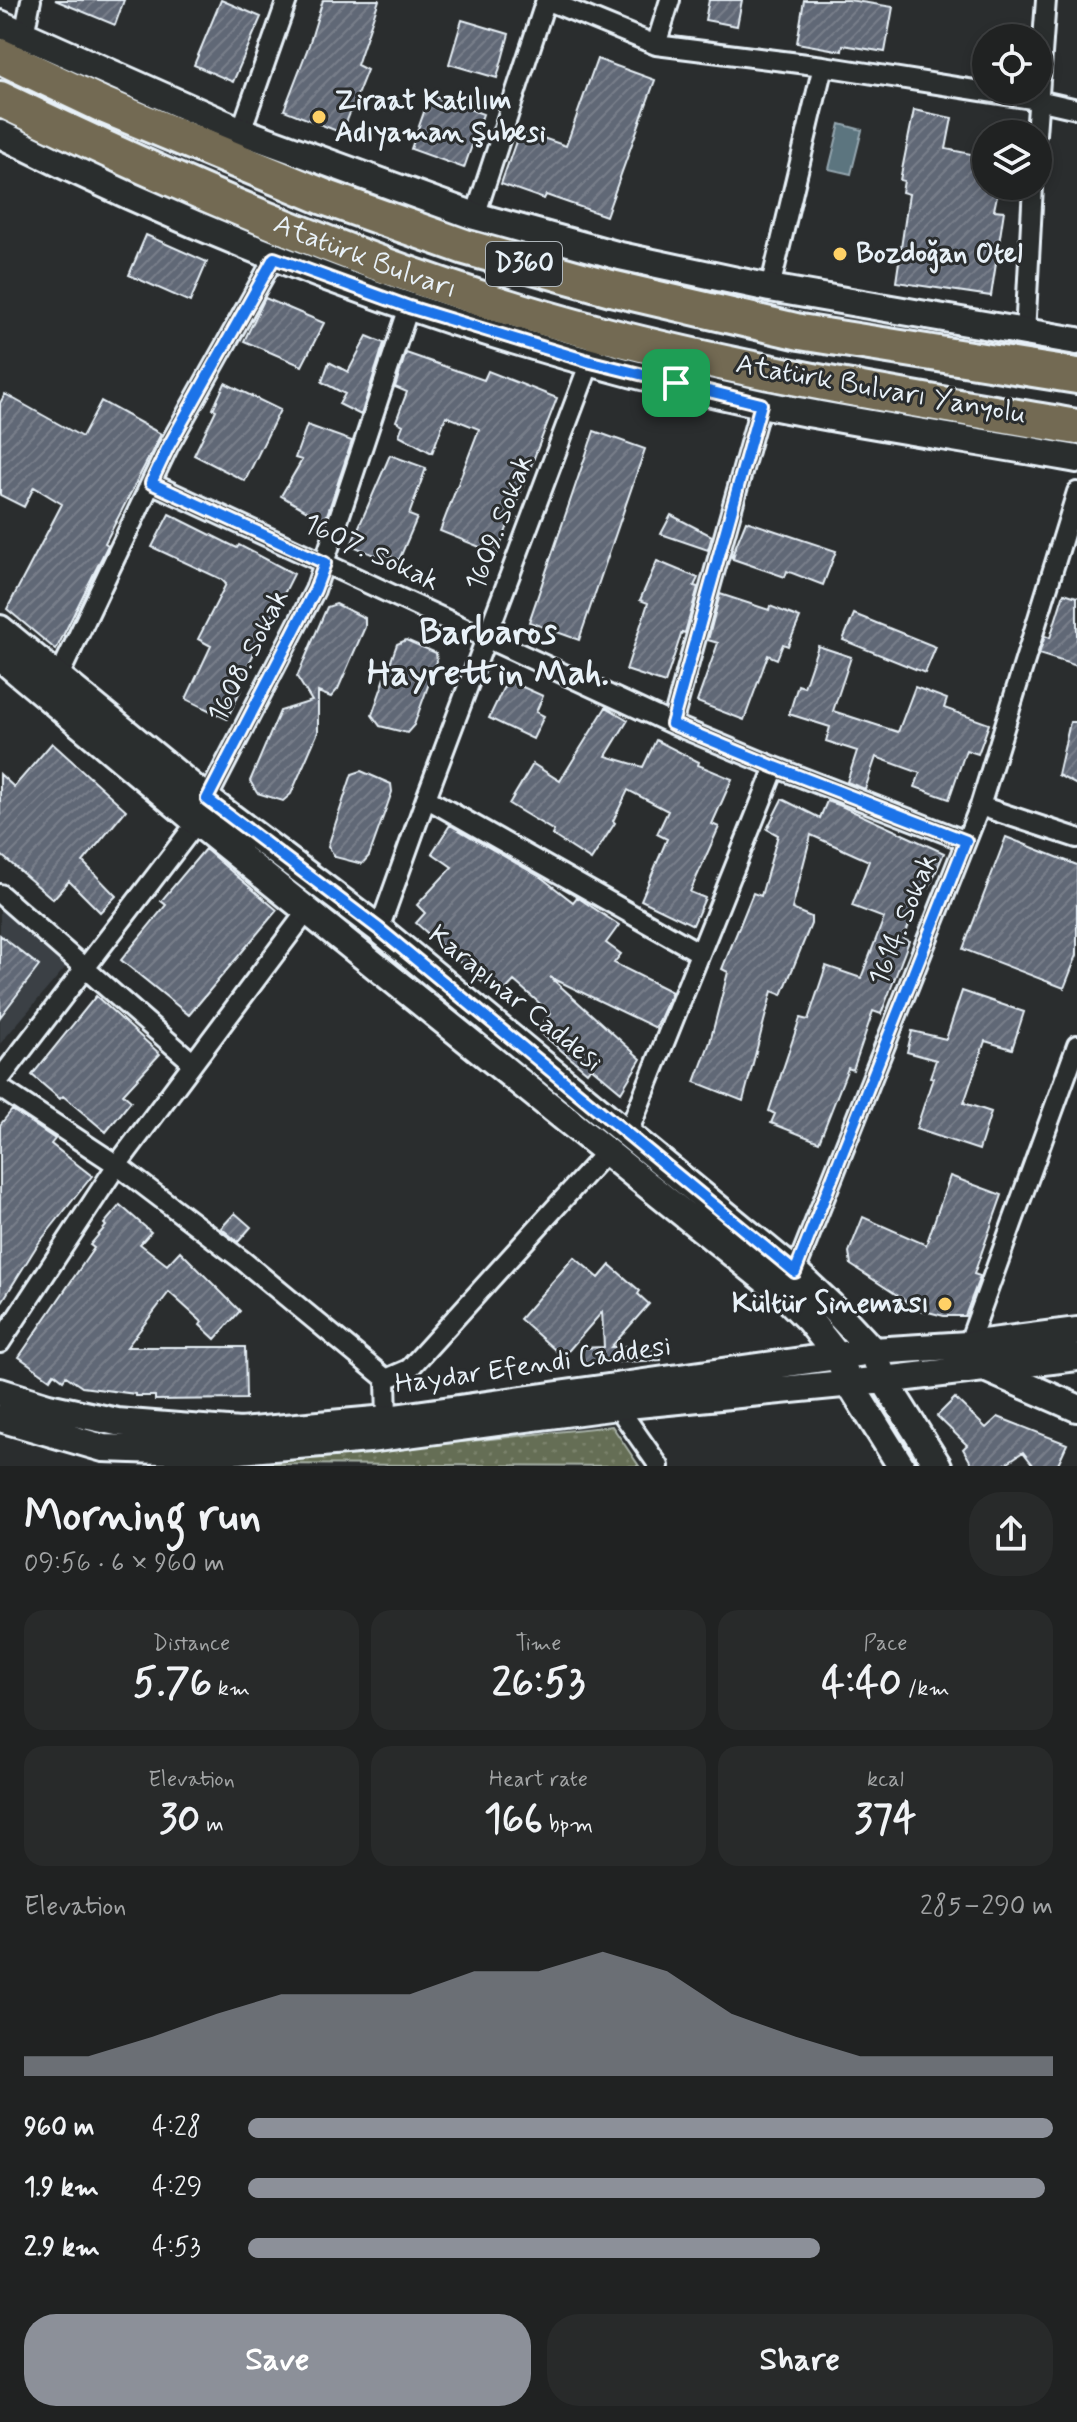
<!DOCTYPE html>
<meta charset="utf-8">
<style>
:root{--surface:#202222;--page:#282a2a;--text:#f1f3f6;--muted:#a2a4a5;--line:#3d3f40;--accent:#8c9099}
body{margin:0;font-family:Mynerve,sans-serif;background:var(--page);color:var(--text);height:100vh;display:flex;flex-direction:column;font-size:30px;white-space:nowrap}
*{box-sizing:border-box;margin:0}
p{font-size:26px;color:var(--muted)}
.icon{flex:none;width:44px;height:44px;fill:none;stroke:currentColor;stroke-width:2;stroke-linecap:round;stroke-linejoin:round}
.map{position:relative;height:1466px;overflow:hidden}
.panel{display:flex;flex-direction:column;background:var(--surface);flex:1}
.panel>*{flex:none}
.tools{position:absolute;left:972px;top:24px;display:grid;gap:16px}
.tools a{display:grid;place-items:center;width:80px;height:80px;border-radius:50%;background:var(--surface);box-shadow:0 4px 12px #0003,0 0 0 2px var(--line);font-size:40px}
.pin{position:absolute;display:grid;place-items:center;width:68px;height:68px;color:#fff;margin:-34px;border-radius:16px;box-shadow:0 4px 12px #0006}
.round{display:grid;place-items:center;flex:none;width:84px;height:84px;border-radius:32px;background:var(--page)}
.head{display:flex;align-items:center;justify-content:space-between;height:136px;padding:0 24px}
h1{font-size:44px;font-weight:700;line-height:60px}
.stats{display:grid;grid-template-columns:repeat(3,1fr);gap:12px;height:136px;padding:8px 24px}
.stats div{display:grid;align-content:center;border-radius:20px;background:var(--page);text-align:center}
.stats b{font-size:40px;font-weight:700}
.stats small{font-size:22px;font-weight:400}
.stats p{font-size:22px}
.chart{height:224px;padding:16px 24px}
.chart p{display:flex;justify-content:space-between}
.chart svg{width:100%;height:144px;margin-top:8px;fill:var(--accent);opacity:.7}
.button{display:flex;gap:16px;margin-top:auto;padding:16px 24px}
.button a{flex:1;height:92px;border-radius:32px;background:var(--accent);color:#fff;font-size:32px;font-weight:700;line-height:92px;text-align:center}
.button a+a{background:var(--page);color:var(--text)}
ul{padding:0 24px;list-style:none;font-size:26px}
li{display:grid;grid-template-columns:128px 96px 1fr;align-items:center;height:60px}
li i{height:20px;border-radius:10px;background:var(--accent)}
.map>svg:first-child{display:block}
</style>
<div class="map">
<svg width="1077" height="1466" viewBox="0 0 1077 1466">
<defs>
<pattern id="grass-dots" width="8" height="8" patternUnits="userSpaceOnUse" patternTransform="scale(2)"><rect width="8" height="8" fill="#656e54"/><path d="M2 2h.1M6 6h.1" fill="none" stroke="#7b836d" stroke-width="1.8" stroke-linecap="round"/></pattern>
<pattern id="building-hatch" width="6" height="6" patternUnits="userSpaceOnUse" patternTransform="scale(2)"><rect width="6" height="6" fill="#616876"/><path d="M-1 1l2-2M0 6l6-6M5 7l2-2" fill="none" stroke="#787e8a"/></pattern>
</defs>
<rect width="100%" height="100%" fill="#2a2d2e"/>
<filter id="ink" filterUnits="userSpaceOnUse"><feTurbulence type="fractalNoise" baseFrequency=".0125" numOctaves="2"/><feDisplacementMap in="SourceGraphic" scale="16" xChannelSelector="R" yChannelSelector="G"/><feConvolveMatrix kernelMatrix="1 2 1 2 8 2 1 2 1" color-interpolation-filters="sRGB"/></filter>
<g filter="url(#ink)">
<path fill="#3a3f44" d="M0 906 71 961 0 1044Z"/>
<path fill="url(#grass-dots)" stroke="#a6b0a6" stroke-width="2" d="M612 1426 639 1466 254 1464Z"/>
<path fill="#5c747f" stroke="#94a6af" stroke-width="2" d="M840 124 862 130 851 174 829 169Z"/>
<path fill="url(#building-hatch)" stroke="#e8f1f8" stroke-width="2" d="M55 0H124L115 25Z
M221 0 261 17 233 82 194 65Z
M323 0H379L357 65 367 70 342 133 284 110 309 45Z
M709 0H742L737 26 705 20Z
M804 0H849L893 7 885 52 843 45 842 51 797 43Z
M462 20 509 34 497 78 449 64Z
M597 59 655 80 606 216 546 195 544 199 501 184 520 130 566 146Z
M430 95 483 114 464 168 411 149Z
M914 110 952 118 946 149 986 157V186H999L994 210 1004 211 991 296 896 282 909 194 902 192 904 181 900 180Z
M146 235 207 262 190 302 129 275Z
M265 298 324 323 302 366 244 341Z
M367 336 384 343 361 415 339 404 345 394 322 382 329 362 348 372Z
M406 353 484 380 488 371 557 398 497 554 440 531 479 429 446 416 432 453 399 435 403 425 396 421 407 392 395 387Z
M225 383 280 410 245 481 194 455 216 410 213 409Z
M5 394 82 437 101 401 161 434 105 543 108 545 56 650 7 609 62 504 34 487 24 507 0 495V403Z
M307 425 352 441 325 521 281 496 302 460 295 458Z
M594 431 645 449 579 640 529 622Z
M390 455 426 468 409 515 417 518 399 560 378 551 376 556 351 545Z
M169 514 237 548 239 545 294 574 239 683 243 685 227 719 186 699 211 646 198 639 226 584 221 579 152 547Z
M671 515 712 536 708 550 661 534Z
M746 521 836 551 823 585 787 571 785 577 733 559 734 555 731 558Z
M657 561 698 578 694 586 698 587 685 633 682 632 665 683 626 670 648 603 640 600Z
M1064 593 1077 597V666L1039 654 1045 636 1050 638Z
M720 594 769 610 770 606 800 618 788 646 783 644 777 659 768 655 744 720 697 702 718 643 708 640Z
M336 604 365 618V627L338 689 331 697 318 692V732L291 794 283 801 257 793 250 781 280 711 312 701 297 677 327 607Z
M854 614 936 647 925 673 843 640Z
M406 640 436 653 437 661 414 725 407 733 380 726 372 715 397 644Z
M818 646 851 657 833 711 898 732 915 687 947 699 944 708 989 724 978 754 966 750 949 799 915 787 920 773 876 757 865 789 847 782 857 751 826 741 830 727 789 714 798 685 804 687Z
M507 680 543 696 536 712 544 716 533 739 489 718Z
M606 707 628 720 606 756 643 767 656 740 699 762 698 765 732 779 712 824 719 827 690 892 705 898 693 925 641 900 667 839 657 834 668 811 628 790 613 821 615 823 591 860 552 835 554 831 509 804 533 764 560 781Z
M1070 722H1077V785L1058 775Z
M52 743 126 810 83 862 116 896 100 912 69 881 53 899 0 854V774L14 787Z
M361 771 391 784 392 792 369 856 362 864 335 857 328 846 352 774Z
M782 799 820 818 827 801 839 805 944 853 929 888 924 886 904 938 909 941 881 1014 873 1011 853 1070 848 1068 819 1142 771 1123 775 1114 769 1111 800 1018 808 1020 826 966 861 978 884 918 852 906 869 861 811 835 792 909 811 917V924L782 995 772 991 743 1101 695 1082 710 1042 728 972 722 969 753 893 761 896 778 835 767 829Z
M450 825 542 878 573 902 577 897 619 925 606 943 621 954 614 963 672 992 656 1028 550 977 641 1059 621 1092 591 1067 587 1072 537 1030 551 1013 514 981 499 997 416 923 425 913 417 905 452 867 432 853Z
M1006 837 1077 865V955L1064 988 963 949Z
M205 849 277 910 189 1015 121 960 166 905 161 901Z
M0 935 39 966 0 1017Z
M962 991 1024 1012 1012 1049 985 1041 964 1103 991 1112 979 1150 916 1129 933 1078 930 1077 936 1060 907 1052 912 1031 946 1039Z
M96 996 160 1054 123 1094 131 1101 106 1132 63 1096 60 1099 32 1075Z
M12 1110 55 1139 51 1144 92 1176 38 1244 0 1305V1125Z
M950 1176 1002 1195 974 1274 980 1276 965 1316H944L920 1310 851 1265 849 1252 863 1217 926 1245Z
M120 1205 151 1232 140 1244 167 1265 180 1251 240 1311 215 1339 200 1325 202 1322 169 1292 127 1347H245L246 1399 155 1400V1396H135V1394L82 1387 66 1376 63 1380 54 1373 50 1379 19 1357 94 1248 90 1245 106 1226 104 1224Z
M235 1213 251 1227 238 1242 221 1228Z
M574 1257 599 1278 610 1265 640 1291 638 1294 649 1304 611 1347 660 1344 661 1360 582 1364 581 1348 604 1347 602 1312 563 1357 520 1319Z
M955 1398 986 1428 998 1417 1067 1444 1057 1466H1034L1023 1452 1002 1466H973L963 1449 967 1445 937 1416Z"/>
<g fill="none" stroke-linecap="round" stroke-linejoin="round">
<g stroke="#e8f1f8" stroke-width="24">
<path id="street" d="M546 0 656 45 823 66 1038 100 1077 109
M24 35 31 0
M656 45 670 0
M241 131 287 0
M1036 134 1046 0
M475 216 546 0
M770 288 823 66
M1025 334 1033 186
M151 483 672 724 775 767 966 841
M59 676 168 447 274 258
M672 724 761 404
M426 798 700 953
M207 799 315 590 409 307
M980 806 1077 838
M0 894 192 1062
M379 929 426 798 593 354
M0 1079 197 822
M0 1088 117 1165 242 1260 386 1379 387 1419
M628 1133 775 767
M795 1272 980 806 1077 492
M0 1343 117 1165 307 911
M968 1345 1077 1045
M386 1379 409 1369 606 1152
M617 1406 659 1466"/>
</g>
<g stroke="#e8f1f8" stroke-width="32">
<path id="secondary" d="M0 24 241 131 475 216 620 256 770 288 1077 341
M0 134C241 255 497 348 761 404 866 425 972 440 1077 459
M0 629 207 799 379 929 795 1272 830 1305 873 1351 884 1380 938 1466
M0 657 197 822 783 1294 809 1320 838 1357 850 1384 901 1466
M985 1368 1077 1408
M0 1392 48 1407 117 1422 240 1432 387 1419 873 1351 968 1345 1077 1331
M0 1418 103 1448 216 1452 369 1439 617 1406 884 1380 1077 1357"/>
</g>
<g stroke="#e8f1f8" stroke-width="40">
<g id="highway">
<path d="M0 56 103 105 324 197 465 247 611 288 800 332 1077 376"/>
<path id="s1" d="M0 99C193 192 394 280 602 334 759 375 918 400 1077 427"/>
</g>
</g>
<use href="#street" stroke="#2a2d2e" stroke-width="18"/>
<use href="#secondary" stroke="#2a2d2e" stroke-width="26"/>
<use href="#highway" stroke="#736b52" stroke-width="34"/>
</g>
</g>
<g fill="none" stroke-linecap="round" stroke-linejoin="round" filter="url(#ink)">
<g stroke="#fff" stroke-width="16">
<path id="route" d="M274 258 409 307 591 362 761 404 672 724 775 767 966 841 795 1272 379 929 207 799 315 590 325 563 151 483 168 447Z"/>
</g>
<use href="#route" stroke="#1a73e8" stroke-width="10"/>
</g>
<g fill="#ffd166" stroke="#2a2d2e" stroke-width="3">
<circle cx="319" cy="117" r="8"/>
<circle cx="840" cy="254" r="8"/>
<circle cx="945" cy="1304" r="8"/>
</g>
<g text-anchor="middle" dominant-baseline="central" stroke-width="6" stroke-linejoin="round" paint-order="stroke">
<rect fill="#2a2d2e" stroke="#afb6bb" stroke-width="2" x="486" y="242" width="76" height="44" rx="6"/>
<g font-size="26" font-weight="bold" fill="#e8f1f8">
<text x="524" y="264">D360</text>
</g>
<g font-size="28" font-weight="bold" fill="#e8f1f8" stroke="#2a2d2e" text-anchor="start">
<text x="335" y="101">Ziraat Katılım<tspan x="335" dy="32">Adıyaman Şubesi</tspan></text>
<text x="856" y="254">Bozdoğan Otel</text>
<text x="929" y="1304" text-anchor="end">Kültür Sineması</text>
</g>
<g font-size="28" fill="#e8f1f8" stroke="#2a2d2e">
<text stroke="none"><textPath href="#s1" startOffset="398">Atatürk Bulvarı</textPath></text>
<text transform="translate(881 390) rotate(10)">Atatürk Bulvarı Yanyolu</text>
<text transform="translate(500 523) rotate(-69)">1609. Sokak</text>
<text transform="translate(371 553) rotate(25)">1607. Sokak</text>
<text transform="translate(249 656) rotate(-63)">1608. Sokak</text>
<text transform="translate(904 920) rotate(-68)">1614. Sokak</text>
<text transform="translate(515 999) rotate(39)">Karapınar Caddesi</text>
<text transform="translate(533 1366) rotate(-8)">Haydar Efendi Caddesi</text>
</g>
<g font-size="36" font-weight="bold" fill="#e8f1f8" stroke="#2a2d2e">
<text x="488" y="633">Barbaros<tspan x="488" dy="41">Hayrettin Mah.</tspan></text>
</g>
</g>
</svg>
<div class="tools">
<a><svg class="icon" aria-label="locate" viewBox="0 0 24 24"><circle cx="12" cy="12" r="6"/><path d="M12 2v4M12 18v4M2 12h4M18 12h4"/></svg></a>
<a><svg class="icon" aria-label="layers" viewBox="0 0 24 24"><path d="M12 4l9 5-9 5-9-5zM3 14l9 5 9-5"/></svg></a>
</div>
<div class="pin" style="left:676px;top:383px;background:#1e9e55"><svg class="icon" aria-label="arrive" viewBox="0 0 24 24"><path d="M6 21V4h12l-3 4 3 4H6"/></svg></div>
</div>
<section class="panel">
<div class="head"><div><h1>Morning run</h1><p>09:56 · 6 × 960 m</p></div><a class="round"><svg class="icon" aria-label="share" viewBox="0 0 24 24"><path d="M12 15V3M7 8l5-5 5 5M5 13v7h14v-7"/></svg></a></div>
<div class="stats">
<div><p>Distance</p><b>5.76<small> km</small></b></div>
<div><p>Time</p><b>26:53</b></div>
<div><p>Pace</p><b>4:40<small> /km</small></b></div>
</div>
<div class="stats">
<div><p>Elevation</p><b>30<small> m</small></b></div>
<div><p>Heart rate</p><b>166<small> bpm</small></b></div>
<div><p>kcal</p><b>374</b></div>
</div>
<div class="chart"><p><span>Elevation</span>285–290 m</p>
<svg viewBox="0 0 160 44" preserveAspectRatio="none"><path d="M0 44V38L10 38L20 32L30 25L40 19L50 19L60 19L70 12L80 12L90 6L100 12L110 25L120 32L130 38L140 38L150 38L160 38V44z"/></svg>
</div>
<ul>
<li><b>960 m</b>4:28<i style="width:100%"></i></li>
<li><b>1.9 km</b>4:29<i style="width:99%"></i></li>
<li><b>2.9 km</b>4:53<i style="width:71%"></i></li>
</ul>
<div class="button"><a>Save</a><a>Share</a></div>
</section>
